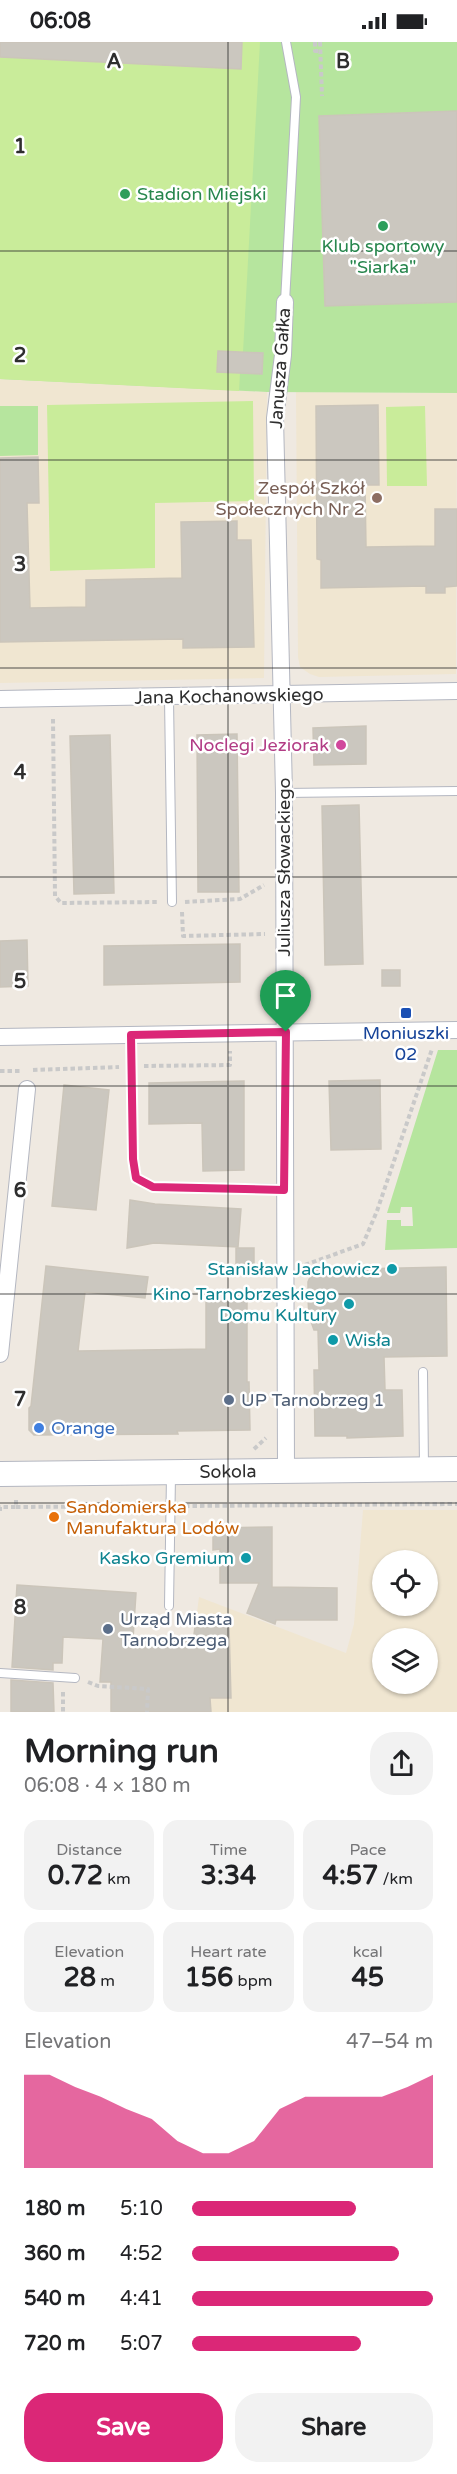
<!DOCTYPE html>
<meta charset="utf-8">
<style>
:root{--surface:#fff;--page:#f2f2f2;--text:#202124;--muted:#757577;--accent:#db2777}
body{margin:0;font-family:"Varela Round",sans-serif;background:var(--page);color:var(--text);height:100vh;display:flex;flex-direction:column;font-size:22px;white-space:nowrap}
*{box-sizing:border-box;margin:0}
p{font-size:20px;color:var(--muted)}
.icon{flex:none;width:33px;height:33px;fill:none;stroke:currentColor;stroke-width:2;stroke-linecap:round;stroke-linejoin:round}
.map{position:relative;height:1670px;overflow:hidden}
.drawer{display:flex;flex-direction:column;background:var(--surface);flex:1}
.drawer>*{flex:none}
.tools{position:absolute;left:372px;top:1508px;display:grid;gap:12px}
.tools a{display:grid;place-items:center;width:66px;height:66px;border-radius:50%;background:var(--surface);box-shadow:0 2px 4px #0004;font-size:30px}
.pin{position:absolute;display:grid;place-items:center;width:51px;height:51px;color:#fff;margin:-62px -26px;border-radius:50% 50% 50% 0;rotate:-45deg;box-shadow:0 0 6px #0007}
.pin .icon{rotate:45deg}
.round{display:grid;place-items:center;flex:none;width:63px;height:63px;border-radius:24px;background:var(--page)}
.headline{display:flex;align-items:center;justify-content:space-between;height:102px;padding:0 24px}
h1{font-size:33px;font-weight:800;line-height:45px}
.figures{display:grid;grid-template-columns:repeat(3,1fr);gap:9px;height:102px;padding:6px 24px}
.figures div{display:grid;align-content:center;border-radius:15px;background:var(--page);text-align:center}
.figures b{font-size:26px;font-weight:800}
.figures small{font-size:16px;font-weight:400}
.figures p{font-size:16px}
.chart{height:168px;padding:12px 24px}
.chart p{display:flex;justify-content:space-between}
.chart svg{width:100%;height:108px;margin-top:6px;fill:var(--accent);opacity:.7}
.primary-button{display:flex;gap:12px;margin-top:auto;padding:12px 24px}
.primary-button a{flex:1;height:69px;border-radius:24px;background:var(--accent);color:#fff;font-size:24px;font-weight:800;line-height:69px;text-align:center}
.primary-button a+a{background:var(--page);color:var(--text)}
ul{padding:0 24px;list-style:none;font-size:20px}
li{display:grid;grid-template-columns:96px 72px 1fr;align-items:center;height:45px}
li i{height:15px;border-radius:8px;background:var(--accent)}
.status{display:flex;justify-content:space-between;align-items:center;height:42px;padding:0 30px;background:var(--surface);direction:ltr}
.status svg{height:16px;fill:currentColor}
.map>svg:first-child{display:block}
</style>
<div class="status"><b>06:08</b><svg viewBox="0 0 49 12"><path d="M0 12V9h3v3zM5 12V6h3v6zM10 12V3h3v9zM15 12V0h3v12zM26 1h20v11H26zM47 4h2v5h-2z"/></svg></div>
<div class="map">
<svg width="457" height="1670" viewBox="0 0 457 1670">
<rect width="100%" height="100%" fill="#efe9e1"/>
<path fill="#f0e6d1" fill-rule="evenodd" d="M0 337 267 350 264 636 0 641Z
M296 350 457 351 456 632 319 635 310 632 300 625 298 615Z
M363 1468H457V1670H149L150 1643 100 1640 103 1597 193 1600 199 1555 346 1611 354 1582ZM382 1518H428V1563H382ZM382 1596H428V1641H382Z"/>
<path fill="#b6e59e" d="M0 0H457V351L267 350 0 337Z
M0 364H38V413L0 414Z
M438 1008H457V1206L385 1208 387 1178H401V1184H413L412 1165H401L400 1171H387Z"/>
<path fill="#c9ec9a" d="M0 0H260L243 310 263 311 262 332 240 331 239 349 0 337Z
M253 359 254 459 155 461V526L50 529 47 363Z
M425 364 427 444H387L386 365Z"/>
<path fill="#cbc7bf" stroke="#cbc5ba" stroke-width="1.5" d="M0 0H242L241 27 0 15Z
M457 69V260L325 264 319 74Z
M218 309 263 311 262 332 217 330Z
M378 363 379 443H365L366 505 435 504V467H457V544L445 545V551H426V544L321 546V518L317 517 316 364Z
M38 415 39 461H27L30 566 86 565V538L182 536 181 480 237 479V498H251L254 605 183 606V597L0 600V416Z
M366 684V722L314 723 313 686Z
M237 692 239 850H198L197 693Z
M110 693 114 851 74 852 70 694Z
M359 763 363 922 325 923 322 764Z
M27 898 28 944 0 945V899Z
M240 902V940L104 943V904Z
M382 928H400V944H382Z
M380 1038 381 1107 331 1108 329 1039Z
M244 1039V1128L203 1129 202 1081 149 1082V1041Z
M64 1043 109 1048 96 1168 52 1164Z
M130 1158 155 1162 241 1167 238 1205 154 1201 127 1206Z
M236 1206H254V1224H236Z
M46 1224 148 1235 145 1256 85 1250 78 1309 206 1307V1252L247 1251V1340H249L250 1388 177 1389 178 1392 34 1393 29 1388V1366L31 1364Z
M446 1225 447 1314 384 1315 385 1348H402L403 1394 347 1396V1394H315L314 1328H319L318 1288H314L309 1274 308 1257V1240L313 1228Z
M272 1485V1545L337 1546V1578H276L275 1582 247 1571 259 1541H220V1507L213 1508V1486Z
M17 1543 136 1551 133 1597 193 1600 195 1585 229 1584 231 1656H210L211 1670H111V1640H100L103 1597 63 1595 62 1621H53V1628L12 1625Z
M11 1638 53 1641 54 1670H11Z"/>
<g fill="none" stroke-linecap="round" stroke-linejoin="round">
<g stroke="#b4b7c1" stroke-width="10">
<path id="lane" d="M285 260 296 55 286 0
M169 656 172 860
M284 751 457 749
M131 993 133 1117 137 1136 153 1145 284 1147
M423 1330 424 1427
M169 1564 171 1433
M0 1631 75 1636"/>
</g>
<g stroke="#b4b7c1" stroke-width="18">
<path id="street" d="M285 260 283 313 275 376 284 751 286 1429
M0 657 457 649
M0 995 457 988
M0 1312 27 1047"/>
</g>
<g stroke="#b4b7c1" stroke-width="26">
<g id="secondary">
<path id="s1" d="M0 1432 457 1427"/>
</g>
</g>
<path stroke="#c9c9c9" stroke-width="4" stroke-dasharray="4.5 3" stroke-linecap="butt" d="M315 0V9H321
M320 0 322 54
M53 677 55 854 61 861 159 860
M185 860 240 857 264 843
M182 870 183 894 265 892
M144 1024 230 1023V1009
M33 1028 119 1025
M0 1029H20
M305 1223 363 1202 377 1169 432 1007
M254 1407 266 1396
M185 1464 457 1462
M16 1465 156 1464
M0 1469V1465H16V1455
M88 1640 98 1644 148 1647 147 1670
M63 1650V1670"/>
<use href="#lane" stroke="#fff" stroke-width="8"/>
<use href="#street" stroke="#fff" stroke-width="16"/>
<use href="#secondary" stroke="#fff" stroke-width="24"/>
</g>
<g fill="none" stroke-linecap="round" stroke-linejoin="round">
<g stroke="#fff" stroke-width="12">
<path id="route" d="M286 990 284 1148 153 1145 136 1136 133 1117 131 993Z"/>
</g>
<use href="#route" stroke="#db2777" stroke-width="8"/>
</g>
<path fill="none" stroke="#2e2e2e" stroke-width="1.5" stroke-opacity="0.55" d="M228 0V1670M0 209H457M0 418H457M0 626H457M0 835H457M0 1044H457M0 1252H457M0 1461H457"/>
<g fill="#2e9e5b" stroke="#fff" stroke-width="2">
<circle cx="125" cy="152" r="6"/>
<circle cx="383" cy="184" r="6"/>
</g>
<circle fill="#8d6e63" stroke="#fff" stroke-width="2" cx="377" cy="456" r="6"/>
<circle fill="#d1479c" stroke="#fff" stroke-width="2" cx="341" cy="703" r="6"/>
<rect fill="#1a4fb4" stroke="#fff" stroke-width="2" x="400" y="965" width="12" height="12" rx="3"/>
<g fill="#0f9aa8" stroke="#fff" stroke-width="2">
<circle cx="392" cy="1227" r="6"/>
<circle cx="349" cy="1262" r="6"/>
<circle cx="333" cy="1298" r="6"/>
<circle cx="246" cy="1516" r="6"/>
</g>
<g fill="#5c6f8a" stroke="#fff" stroke-width="2">
<circle cx="229" cy="1358" r="6"/>
<circle cx="108" cy="1587" r="6"/>
</g>
<circle fill="#3f7fe0" stroke="#fff" stroke-width="2" cx="39" cy="1386" r="6"/>
<circle fill="#e8710a" stroke="#fff" stroke-width="2" cx="54" cy="1475" r="6"/>
<g text-anchor="middle" dominant-baseline="central" stroke-width="5" stroke-linejoin="round" paint-order="stroke">
<g font-size="18" fill="#27864d" stroke="#fff" text-anchor="start">
<text x="137" y="152">Stadion Miejski</text>
<text x="383" y="204" text-anchor="middle">Klub sportowy<tspan x="383" dy="21">"Siarka"</tspan></text>
</g>
<g font-size="18" fill="#2e2e2e" stroke="#fff">
<text transform="translate(280 326) rotate(-86)">Janusza Gałka</text>
<text transform="translate(229 654) rotate(-1)">Jana Kochanowskiego</text>
<text transform="translate(284 825) rotate(-90)">Juliusza Słowackiego</text>
<text stroke="none"><textPath href="#s1" startOffset="228">Sokola</textPath></text>
</g>
<g font-size="18" fill="#785e54" stroke="#fff" text-anchor="end">
<text x="365" y="446">Zespół Szkół<tspan x="365" dy="21">Społecznych Nr 2</tspan></text>
</g>
<g font-size="18" fill="#b23c85" stroke="#fff" text-anchor="end">
<text x="329" y="703">Noclegi Jeziorak</text>
</g>
<g font-size="18" fill="#164399" stroke="#fff">
<text x="406" y="991">Moniuszki<tspan x="406" dy="21">02</tspan></text>
</g>
<g font-size="18" fill="#0d838f" stroke="#fff" text-anchor="end">
<text x="380" y="1227">Stanisław Jachowicz</text>
<text x="337" y="1252">Kino Tarnobrzeskiego<tspan x="337" dy="21">Domu Kultury</tspan></text>
<text x="345" y="1298" text-anchor="start">Wisła</text>
<text x="234" y="1516">Kasko Gremium</text>
</g>
<g font-size="18" fill="#4e5e75" stroke="#fff" text-anchor="start">
<text x="241" y="1358">UP Tarnobrzeg 1</text>
<text x="120" y="1577">Urząd Miasta<tspan x="120" dy="21">Tarnobrzega</tspan></text>
</g>
<g font-size="18" fill="#366cbe" stroke="#fff" text-anchor="start">
<text x="51" y="1386">Orange</text>
</g>
<g font-size="18" fill="#c56008" stroke="#fff" text-anchor="start">
<text x="66" y="1465">Sandomierska<tspan x="66" dy="21">Manufaktura Lodów</tspan></text>
</g>
</g>
<g font-size="20" text-anchor="middle" font-weight="bold" fill="#2e2e2e" stroke="#fff" stroke-width="5" stroke-linejoin="round" paint-order="stroke">
<text x="114" y="26">A</text>
<text x="343" y="26">B</text>
<text x="20" y="111">1</text>
<text x="20" y="320">2</text>
<text x="20" y="529">3</text>
<text x="20" y="737">4</text>
<text x="20" y="946">5</text>
<text x="20" y="1155">6</text>
<text x="20" y="1364">7</text>
<text x="20" y="1572">8</text>
</g>
</svg>
<div class="tools">
<a><svg class="icon" aria-label="locate" viewBox="0 0 24 24"><circle cx="12" cy="12" r="6"/><path d="M12 2v4M12 18v4M2 12h4M18 12h4"/></svg></a>
<a><svg class="icon" aria-label="layers" viewBox="0 0 24 24"><path d="M12 4l9 5-9 5-9-5zM3 14l9 5 9-5"/></svg></a>
</div>
<div class="pin" style="left:286px;top:990px;background:#1e9e55"><svg class="icon" aria-label="arrive" viewBox="0 0 24 24"><path d="M6 21V4h12l-3 4 3 4H6"/></svg></div>
</div>
<section class="drawer">
<div class="headline"><div><h1>Morning run</h1><p>06:08 · 4 × 180 m</p></div><a class="round"><svg class="icon" aria-label="share" viewBox="0 0 24 24"><path d="M12 15V3M7 8l5-5 5 5M5 13v7h14v-7"/></svg></a></div>
<div class="figures">
<div><p>Distance</p><b>0.72<small> km</small></b></div>
<div><p>Time</p><b>3:34</b></div>
<div><p>Pace</p><b>4:57<small> /km</small></b></div>
</div>
<div class="figures">
<div><p>Elevation</p><b>28<small> m</small></b></div>
<div><p>Heart rate</p><b>156<small> bpm</small></b></div>
<div><p>kcal</p><b>45</b></div>
</div>
<div class="chart"><p><span>Elevation</span>47–54 m</p>
<svg viewBox="0 0 160 44" preserveAspectRatio="none"><path d="M0 44V6L10 6L20 11L30 15L40 20L50 24L60 33L70 38L80 38L90 33L100 20L110 15L120 15L130 15L140 15L150 11L160 6V44z"/></svg>
</div>
<ul>
<li><b>180 m</b>5:10<i style="width:68%"></i></li>
<li><b>360 m</b>4:52<i style="width:86%"></i></li>
<li><b>540 m</b>4:41<i style="width:100%"></i></li>
<li><b>720 m</b>5:07<i style="width:70%"></i></li>
</ul>
<div class="primary-button"><a>Save</a><a>Share</a></div>
</section>
